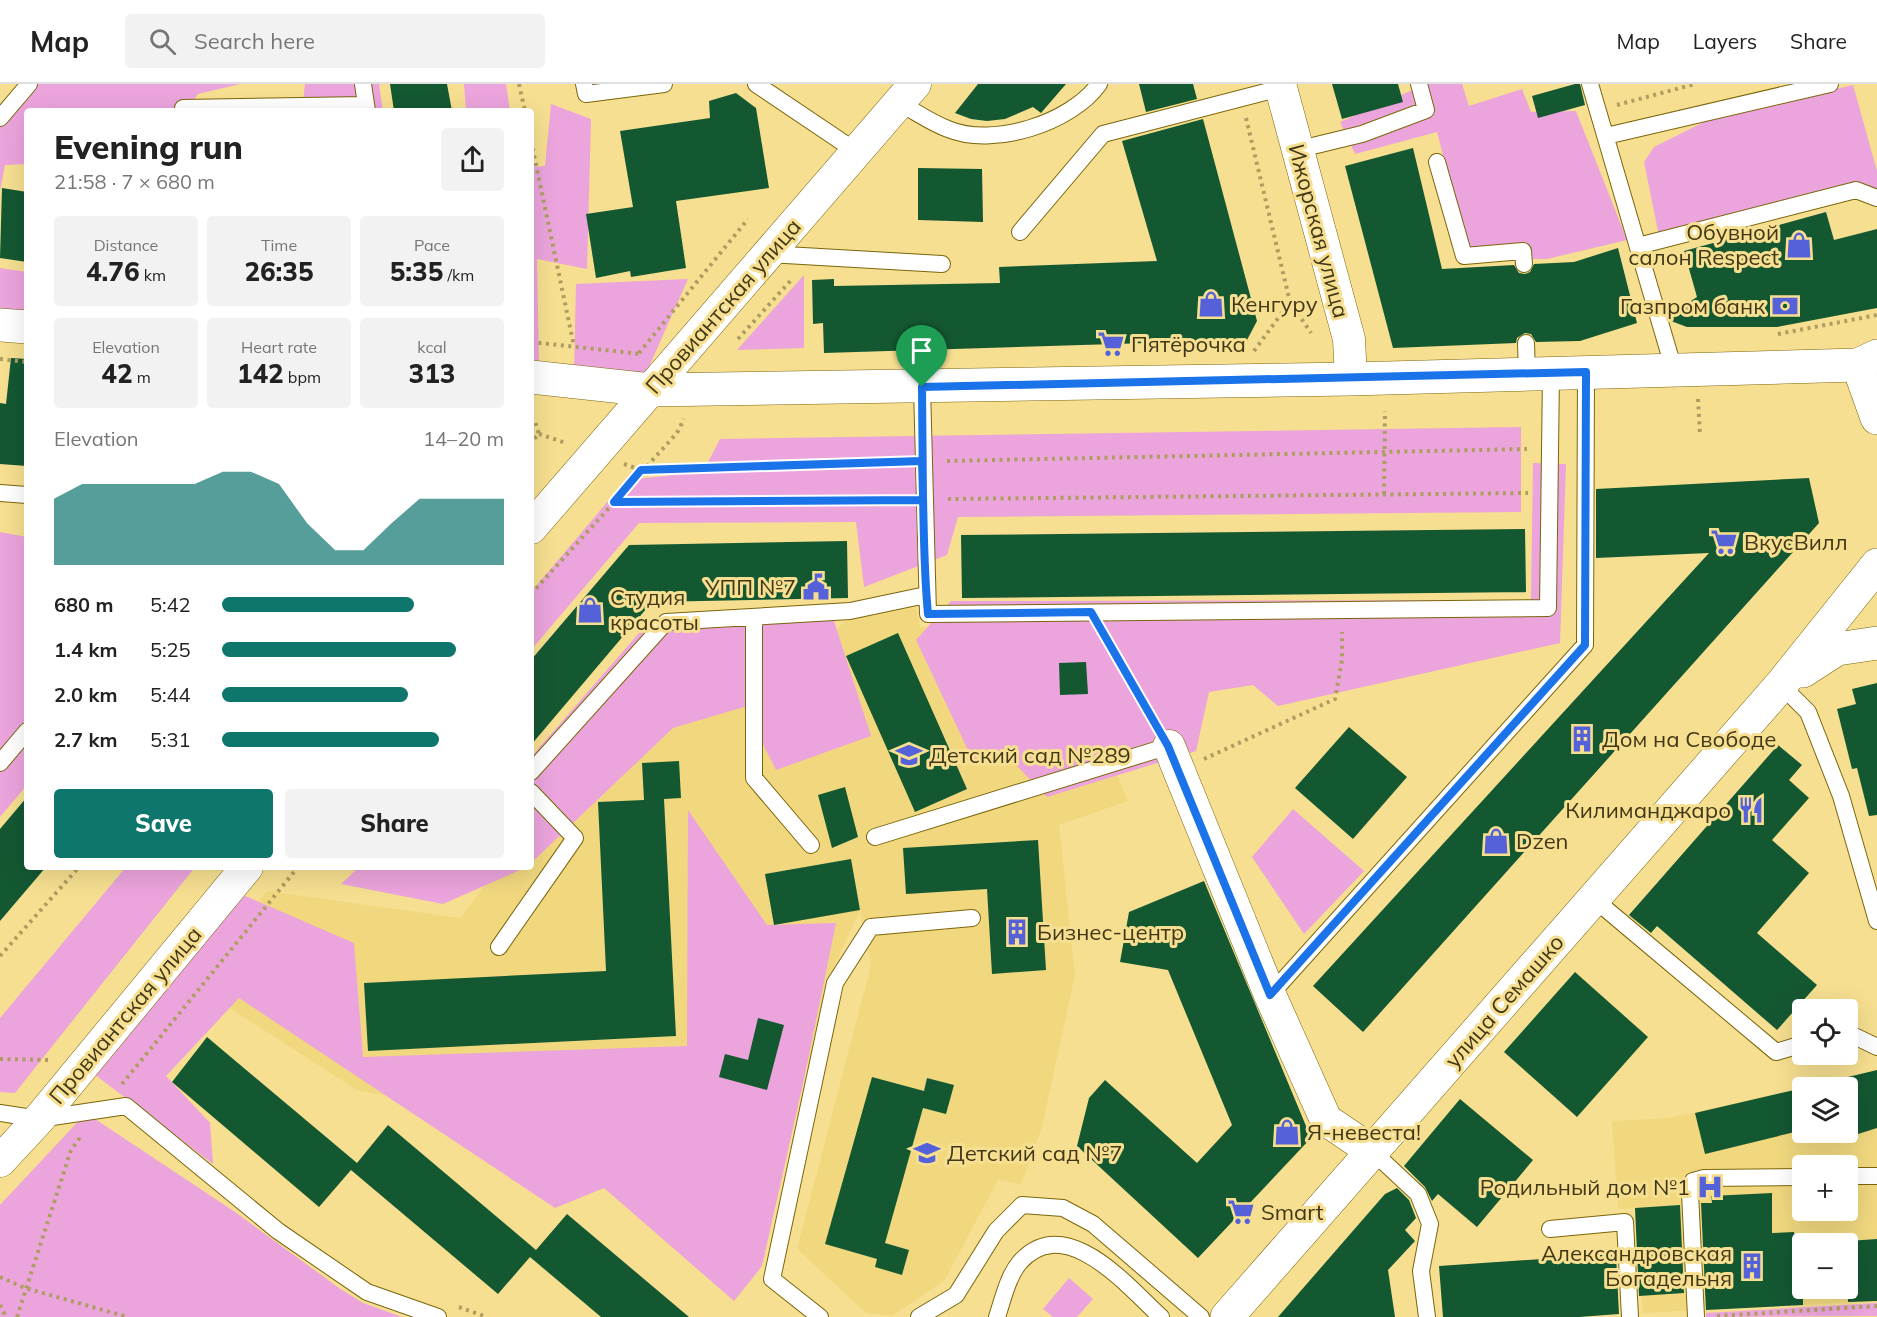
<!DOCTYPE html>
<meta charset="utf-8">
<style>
:root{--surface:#fff;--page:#f2f2f2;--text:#222;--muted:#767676;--line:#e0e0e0;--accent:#0f766e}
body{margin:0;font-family:Mulish,sans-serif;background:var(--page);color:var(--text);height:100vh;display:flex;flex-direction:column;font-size:22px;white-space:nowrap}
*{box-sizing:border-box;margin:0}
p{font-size:20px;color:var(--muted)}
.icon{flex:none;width:33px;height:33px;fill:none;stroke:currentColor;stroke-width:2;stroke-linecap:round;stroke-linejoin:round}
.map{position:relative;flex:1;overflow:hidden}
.side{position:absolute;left:24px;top:24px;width:510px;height:762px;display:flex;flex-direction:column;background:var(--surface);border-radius:6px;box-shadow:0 6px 24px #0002}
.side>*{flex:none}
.tools{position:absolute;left:1792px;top:915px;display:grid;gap:12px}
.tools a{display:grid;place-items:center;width:66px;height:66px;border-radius:6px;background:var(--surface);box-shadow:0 6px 24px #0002;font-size:30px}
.pin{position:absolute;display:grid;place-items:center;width:51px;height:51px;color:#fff;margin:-62px -26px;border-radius:50% 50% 50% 0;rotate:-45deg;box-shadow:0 0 6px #0007}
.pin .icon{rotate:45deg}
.round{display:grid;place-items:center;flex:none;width:63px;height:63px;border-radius:6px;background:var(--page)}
.overview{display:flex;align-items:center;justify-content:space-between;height:102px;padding:0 30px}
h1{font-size:33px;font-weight:800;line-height:45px}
.stats{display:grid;grid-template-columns:repeat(3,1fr);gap:9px;height:102px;padding:6px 30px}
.stats div{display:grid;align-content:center;border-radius:6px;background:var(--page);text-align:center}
.stats b{font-size:26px;font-weight:800}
.stats small{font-size:16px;font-weight:400}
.stats p{font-size:16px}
.chart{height:168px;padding:12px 30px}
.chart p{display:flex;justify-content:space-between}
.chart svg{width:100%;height:108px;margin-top:6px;fill:var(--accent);opacity:.7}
.button{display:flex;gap:12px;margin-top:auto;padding:12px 30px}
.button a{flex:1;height:69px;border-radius:6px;background:var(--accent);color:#fff;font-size:24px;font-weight:800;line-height:69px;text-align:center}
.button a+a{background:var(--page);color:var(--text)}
ul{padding:0 30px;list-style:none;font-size:20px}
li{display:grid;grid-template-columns:96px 72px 1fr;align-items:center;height:45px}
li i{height:15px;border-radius:8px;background:var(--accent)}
header{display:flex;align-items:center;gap:36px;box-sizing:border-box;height:84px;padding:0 30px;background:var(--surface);border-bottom:2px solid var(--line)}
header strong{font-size:28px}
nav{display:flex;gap:33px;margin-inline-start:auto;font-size:21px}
.search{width:420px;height:54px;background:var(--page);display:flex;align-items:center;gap:15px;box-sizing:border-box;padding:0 21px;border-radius:6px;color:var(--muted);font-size:22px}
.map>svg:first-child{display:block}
</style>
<header>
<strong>Map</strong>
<div class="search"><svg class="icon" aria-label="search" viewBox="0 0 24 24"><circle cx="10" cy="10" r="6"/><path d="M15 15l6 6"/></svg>Search here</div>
<nav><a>Map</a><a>Layers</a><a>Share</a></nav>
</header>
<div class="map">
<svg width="1877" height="1233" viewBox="0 0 1877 1233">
<rect width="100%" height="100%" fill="#f6df90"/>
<path fill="#f1d87f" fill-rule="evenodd" d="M916 523 920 543 989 545 1088 621 1128 717 1059 741 1075 891 1042 1043 1021 1100 998 1096 944 1197 892 1232 866 1229 797 1165 871 881 860 827 830 891 812 980 776 971 696 1069 357 1006 192 900 267 807 460 834 500 783H531V743L667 637 778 604 845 537Z
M1877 986V1217L1643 1229 1636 1124 1618 1125 1612 1037 1669 1034 1803 1004V1048H1848V1004L1804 1003ZM1803 1082H1848V1126H1803ZM1803 1160H1848V1204H1803Z"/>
<path fill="#eba4dc" d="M26 0H240L198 10 186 27H27V80L5 81 0 107V33Z
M305 0H379L383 27H302Z
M464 0H506L510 27H466Z
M1426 0H1462L1469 22 1522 5 1531 28 1576 27 1627 156 1547 175 1470 174 1437 48 1355 70 1340 38Z
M1853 1 1877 87V108L1659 152 1644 78 1654 63 1718 31Z
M551 20 591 35 587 185 537 175 539 283 531 282V83L545 82Z
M0 184 27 188V231L0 228Z
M804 191V264L737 266Z
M688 195 644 294 574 289 576 200Z
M1521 343V428L958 433 947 471 864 503 856 438 639 439 531 566V508L626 396 703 388 720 355Z
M1533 379 1566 380 1560 559 1278 622 1253 601 1209 608 1196 667 1047 713 1012 677 974 679 916 556 951 517 1531 516Z
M0 448 27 453V701L0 733Z
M653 533 834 537 871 652 776 686 744 623 673 644 531 779V673Z
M1293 725 1364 787 1304 850 1252 773Z
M688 726 767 841 836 839 804 995 762 1182 734 1217 604 1104 555 1124 239 914 166 992 210 1039 213 1080 90 987 243 811 354 859 363 973 687 962Z
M126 783H195L15 1009 0 1008V934Z
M359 783H527L443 820 341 800Z
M86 1029 235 1128 339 1204 363 1219 402 1233H0V1121Z
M1069 1194 1093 1215 1077 1233H1053L1043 1225Z
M1877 1219V1232L1706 1233V1229Z"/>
<path fill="#145832" d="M390 0H447L452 27H394Z
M978 0H1066L1041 29 1033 23 1005 35 987 37 971 35 955 29Z
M1139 0H1193L1197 15 1146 28Z
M1332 0H1398L1403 18 1342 35Z
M1575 0H1580L1585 21 1538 34 1532 12Z
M736 9 756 24 769 104 676 117 686 184 631 193 630 187 596 194 586 130 633 123 620 47 710 34 709 17Z
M1203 35 1257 237 1247 256 824 269 823 239 813 240 812 196 834 195V202L1000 199 999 183 1157 177 1122 57Z
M1413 64 1442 185 1514 181 1519 189 1525 190 1530 188 1534 180 1574 178 1618 164 1637 239 1580 257 1536 258 1531 250 1525 249 1517 254 1516 259 1393 264 1345 82Z
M918 84 982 85 983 138 918 136Z
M2 104 27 108V178L0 174Z
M1826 128 1834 156 1877 145V224L1777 243H1687L1671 237 1680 224 1697 213 1684 167Z
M11 274 27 275V382L0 380V319L6 320Z
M1809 394 1819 439 1363 948 1313 902 1709 469 1596 474V405Z
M1525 445 1526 508 962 514 961 451Z
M847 457 848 514 652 518 531 661V576L629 461Z
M898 549 967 705 915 728 846 572Z
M1086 578 1088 610 1060 611 1059 579Z
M1877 599V731L1869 732 1857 684 1852 685 1837 625 1856 620 1852 605Z
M1349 643 1407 693 1353 755 1295 704Z
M1778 661 1802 681 1789 696 1809 714 1772 756 1809 789 1757 849 1817 901 1777 946 1657 842 1651 849 1629 831Z
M679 677 681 714 664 715 676 952 368 967 364 899 606 887 598 718 644 716 642 679Z
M845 703 858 753 832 764 818 711Z
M27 713V783H46L0 837V745Z
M1038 756 1046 886 992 890 987 805 906 810 903 764Z
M851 775 860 826 774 841 765 790Z
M1204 797 1311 1054 1198 1174 1077 1062 1089 1014 1105 996 1197 1079 1232 1041 1168 886 1120 878 1129 828Z
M1575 888 1648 953 1577 1033 1504 968Z
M758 934 784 941 767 1006 719 993 725 970 748 976Z
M207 953 357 1079 388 1041 536 1166 567 1130 689 1233H601L530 1173 498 1210 351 1086 319 1123 172 998Z
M1877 986V1044L1858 1050 1848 1013V993Z
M872 993 924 1007 927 994 954 1001 946 1030 923 1024 885 1159 909 1166 902 1191 875 1183 877 1175 825 1160Z
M1803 1004V1046L1705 1070 1695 1029Z
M1460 1015 1533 1076 1477 1143 1438 1110 1432 1117 1425 1103 1404 1082Z
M1397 1104 1409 1116 1416 1134 1405 1146 1415 1157 1388 1186 1395 1233H1278L1385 1110Z
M1772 1109V1149L1794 1148 1796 1160 1803 1159V1221L1706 1226 1701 1119H1712L1711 1112Z
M1680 1121 1684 1209 1639 1212 1635 1124Z
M1877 1155V1217L1848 1218V1157Z
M1616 1170 1619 1230 1579 1233H1443L1439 1182Z"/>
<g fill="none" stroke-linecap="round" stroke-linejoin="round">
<g stroke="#7b660b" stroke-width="18">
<path id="service" d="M363 0 367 27
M584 0 586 10 664 0
M756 0 857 68
M1590 0 1674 286
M899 19C915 27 931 39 948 45 993 64 1071 39 1099 0
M183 24 366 21
M0 34 29 0
M1606 52 1830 0
M1296 66 1362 50 1426 26 1419 0
M1437 78 1464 172 1523 167 1524 180
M1020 148 1103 50 1281 4
M1638 162 1856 106 1877 114
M768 170 942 180
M1526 259 1527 290
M922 303 928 530 1548 524 1551 290
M0 409 27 411
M754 533V694L811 761
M1781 601 1808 628 1841 712 1877 837
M0 679 27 647
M531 688 666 538 850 527 926 511
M875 753 1169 662
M1594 815 1776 968 1803 960
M499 863 575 754 531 708
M1270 911 1585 561 1586 288
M1848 949 1877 963
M0 1029 39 1035 126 1022 278 1147 367 1208 438 1233
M1372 1067 1418 1110 1430 1140 1421 1187 1427 1233
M1848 1092H1877
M1550 1145 1625 1138 1630 1233
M820 1233 772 1195 835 899 871 843 972 834
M919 1233 956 1211 996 1147 1022 1121 1063 1124 1093 1140 1201 1233
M997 1233C1003 1215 1008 1192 1020 1178 1066 1127 1128 1203 1161 1233
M1696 1233 1690 1109 1693 1097 1704 1094 1803 1093"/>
</g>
<g stroke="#7b660b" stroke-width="33">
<path id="minor" d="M1280 0 1349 255 1351 295
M531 444 915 0
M1169 662 1270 911 1326 1036 1372 1067
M0 1077 39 1035 247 783"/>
</g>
<g stroke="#7b660b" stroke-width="34">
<path id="tertiary" d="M0 241 27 243
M531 293 651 306 1351 295 1858 281
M1803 587 1837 565 1877 559
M1227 1233 1781 601 1877 481"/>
</g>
<g stroke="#7b660b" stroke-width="34">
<path id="secondary" d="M1877 272 1858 281 1877 334"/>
</g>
<path stroke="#ae9d60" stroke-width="4" stroke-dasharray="3 4.5" stroke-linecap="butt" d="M519 0 525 27
M1617 21 1695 0
M1246 34 1290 218 1311 249
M531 57 574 262
M1778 250 1877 231
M738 255 793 194
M531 258 641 270
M1254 267 1290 218
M639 269 748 135
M0 275 27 278
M1698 315 1700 351
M531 334 534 335 539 350 531 358
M539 350 566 359
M947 377 1527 365
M624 380 641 386 903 378
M1384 410 1385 327
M948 415 1528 409
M614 418 904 416
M531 510 677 349 684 335
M1104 551 1155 638
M1204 675 1335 615 1342 576V548
M0 872 79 783
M0 975 50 976
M122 1000 298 783
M0 1193 25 1204 128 1233
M0 1221 6 1233
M459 1223 487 1233
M1717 1232 1877 1222
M17 1233 71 1066 82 1051"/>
<use href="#service" stroke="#fff" stroke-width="16"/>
<use href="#minor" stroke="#fff" stroke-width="32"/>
<use href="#tertiary" stroke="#fff" stroke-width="33"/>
<use href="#secondary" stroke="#fff" stroke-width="33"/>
</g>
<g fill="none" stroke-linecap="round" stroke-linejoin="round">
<g stroke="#fff" stroke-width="12">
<path id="route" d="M922 303 923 416 614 418 641 386 922 377C924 428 923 479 928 530L1091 528 1168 662 1270 911 1585 561 1586 288 922 303"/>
</g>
<use href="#route" stroke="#1a73e8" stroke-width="8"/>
</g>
<defs>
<g id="shop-bare" transform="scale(2.07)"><path d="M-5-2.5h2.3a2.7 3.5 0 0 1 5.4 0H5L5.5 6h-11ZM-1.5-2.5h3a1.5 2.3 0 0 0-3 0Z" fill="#5461d8" stroke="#f6df90" stroke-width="2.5" paint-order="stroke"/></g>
<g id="bank-bare" transform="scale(2.07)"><path d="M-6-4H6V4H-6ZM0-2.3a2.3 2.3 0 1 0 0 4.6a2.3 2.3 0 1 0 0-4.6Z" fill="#5461d8" stroke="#f6df90" stroke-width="2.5" paint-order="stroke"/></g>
<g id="supermarket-bare" transform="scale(2.07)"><path d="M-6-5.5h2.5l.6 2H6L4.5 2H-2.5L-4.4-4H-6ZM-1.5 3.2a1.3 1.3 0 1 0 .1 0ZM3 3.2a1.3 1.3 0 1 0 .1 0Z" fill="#5461d8" stroke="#f6df90" stroke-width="2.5" paint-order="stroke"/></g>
<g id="civic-bare" transform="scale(2.07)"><path d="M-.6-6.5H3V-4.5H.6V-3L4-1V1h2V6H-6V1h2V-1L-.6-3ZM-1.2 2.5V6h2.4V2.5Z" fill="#5461d8" stroke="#f6df90" stroke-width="2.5" paint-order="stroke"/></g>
<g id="building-bare" transform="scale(2.07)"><path d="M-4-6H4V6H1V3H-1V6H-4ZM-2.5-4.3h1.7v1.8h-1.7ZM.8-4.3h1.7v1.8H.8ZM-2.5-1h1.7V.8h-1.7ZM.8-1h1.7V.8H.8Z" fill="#5461d8" stroke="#f6df90" stroke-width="2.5" paint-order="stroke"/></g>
<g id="school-bare" transform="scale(2.07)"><path d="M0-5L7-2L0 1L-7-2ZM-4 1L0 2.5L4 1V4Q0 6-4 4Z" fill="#5461d8" stroke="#f6df90" stroke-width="2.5" paint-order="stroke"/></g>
<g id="restaurant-bare" transform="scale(2.07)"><path d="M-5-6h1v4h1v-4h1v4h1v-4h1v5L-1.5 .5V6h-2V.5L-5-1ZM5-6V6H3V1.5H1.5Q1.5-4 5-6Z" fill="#5461d8" stroke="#f6df90" stroke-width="2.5" paint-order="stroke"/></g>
<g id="hospital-bare" transform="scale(2.07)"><path d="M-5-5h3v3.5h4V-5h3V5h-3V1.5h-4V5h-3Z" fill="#5461d8" stroke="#f6df90" stroke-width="2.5" paint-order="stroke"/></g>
</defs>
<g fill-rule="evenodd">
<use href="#shop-bare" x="1799" y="161"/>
<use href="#shop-bare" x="1211" y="220"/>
<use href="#bank-bare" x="1785" y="222"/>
<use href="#supermarket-bare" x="1111" y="260"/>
<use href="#supermarket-bare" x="1724" y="458"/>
<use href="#civic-bare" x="816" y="503"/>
<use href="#shop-bare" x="590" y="526"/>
<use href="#building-bare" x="1582" y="655"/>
<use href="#school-bare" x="909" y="671"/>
<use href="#restaurant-bare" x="1751" y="726"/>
<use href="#shop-bare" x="1496" y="757"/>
<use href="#building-bare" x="1017" y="848"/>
<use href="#shop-bare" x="1287" y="1048"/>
<use href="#school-bare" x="927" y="1069"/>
<use href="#hospital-bare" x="1710" y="1103"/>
<use href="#supermarket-bare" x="1241" y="1128"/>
<use href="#building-bare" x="1752" y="1182"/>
</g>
<g text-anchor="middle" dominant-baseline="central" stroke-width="6" stroke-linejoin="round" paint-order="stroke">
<g font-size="22" fill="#403716" stroke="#f6df90">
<text transform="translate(1319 147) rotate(75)">Ижорская улица</text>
<text transform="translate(723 222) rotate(-49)">Провиантская улица</text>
<text transform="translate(1504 917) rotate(-49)">улица Семашко</text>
<text transform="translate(125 931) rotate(-50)">Провиантская улица</text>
</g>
<g font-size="22" fill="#403716" stroke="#f6df90" text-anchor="start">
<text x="1779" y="148" text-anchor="end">Обувной<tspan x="1779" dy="25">салон Respect</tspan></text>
<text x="1231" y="220">Кенгуру</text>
<text x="1765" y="222" text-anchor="end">Газпром банк</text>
<text x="1131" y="260">Пятёрочка</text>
<text x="1744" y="458">ВкусВилл</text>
<text x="796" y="503" text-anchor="end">УПП №7</text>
<text x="610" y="513">Студия<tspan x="610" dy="25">красоты</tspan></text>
<text x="1602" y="655">Дом на Свободе</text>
<text x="929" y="671">Детский сад №289</text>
<text x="1731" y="726" text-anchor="end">Килиманджаро</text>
<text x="1516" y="757">Dzen</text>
<text x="1037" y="848">Бизнес-центр</text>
<text x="1307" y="1048">Я-невеста!</text>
<text x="947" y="1069">Детский сад №7</text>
<text x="1690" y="1103" text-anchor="end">Родильный дом №1</text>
<text x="1261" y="1128">Smart</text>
<text x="1732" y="1169" text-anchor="end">Александровская<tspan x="1732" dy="25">Богадельня</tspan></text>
</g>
</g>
</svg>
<div class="tools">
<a><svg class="icon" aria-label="locate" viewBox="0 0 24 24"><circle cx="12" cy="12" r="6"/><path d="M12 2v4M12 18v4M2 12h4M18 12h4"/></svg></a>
<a><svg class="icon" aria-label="layers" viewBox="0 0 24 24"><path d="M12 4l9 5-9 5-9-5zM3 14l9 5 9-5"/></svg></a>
<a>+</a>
<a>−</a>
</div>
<div class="pin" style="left:922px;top:303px;background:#1e9e55"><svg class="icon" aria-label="arrive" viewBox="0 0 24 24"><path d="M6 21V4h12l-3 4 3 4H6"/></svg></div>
<section class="side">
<div class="overview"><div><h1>Evening run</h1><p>21:58 · 7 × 680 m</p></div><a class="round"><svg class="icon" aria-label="share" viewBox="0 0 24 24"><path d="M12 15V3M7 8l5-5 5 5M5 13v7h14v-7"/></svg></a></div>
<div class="stats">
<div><p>Distance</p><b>4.76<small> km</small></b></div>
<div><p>Time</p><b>26:35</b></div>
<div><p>Pace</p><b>5:35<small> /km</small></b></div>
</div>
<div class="stats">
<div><p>Elevation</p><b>42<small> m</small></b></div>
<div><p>Heart rate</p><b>142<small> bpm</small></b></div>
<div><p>kcal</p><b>313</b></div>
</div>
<div class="chart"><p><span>Elevation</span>14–20 m</p>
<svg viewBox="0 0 160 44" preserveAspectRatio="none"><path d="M0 44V17L10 11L20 11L30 11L40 11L50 11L60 6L70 6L80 11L90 27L100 38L110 38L120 27L130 17L140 17L150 17L160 17V44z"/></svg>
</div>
<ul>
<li><b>680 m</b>5:42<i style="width:68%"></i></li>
<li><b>1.4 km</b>5:25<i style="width:83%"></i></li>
<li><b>2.0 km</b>5:44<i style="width:66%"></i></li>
<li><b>2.7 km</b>5:31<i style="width:77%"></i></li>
</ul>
<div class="button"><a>Save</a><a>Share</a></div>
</section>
</div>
